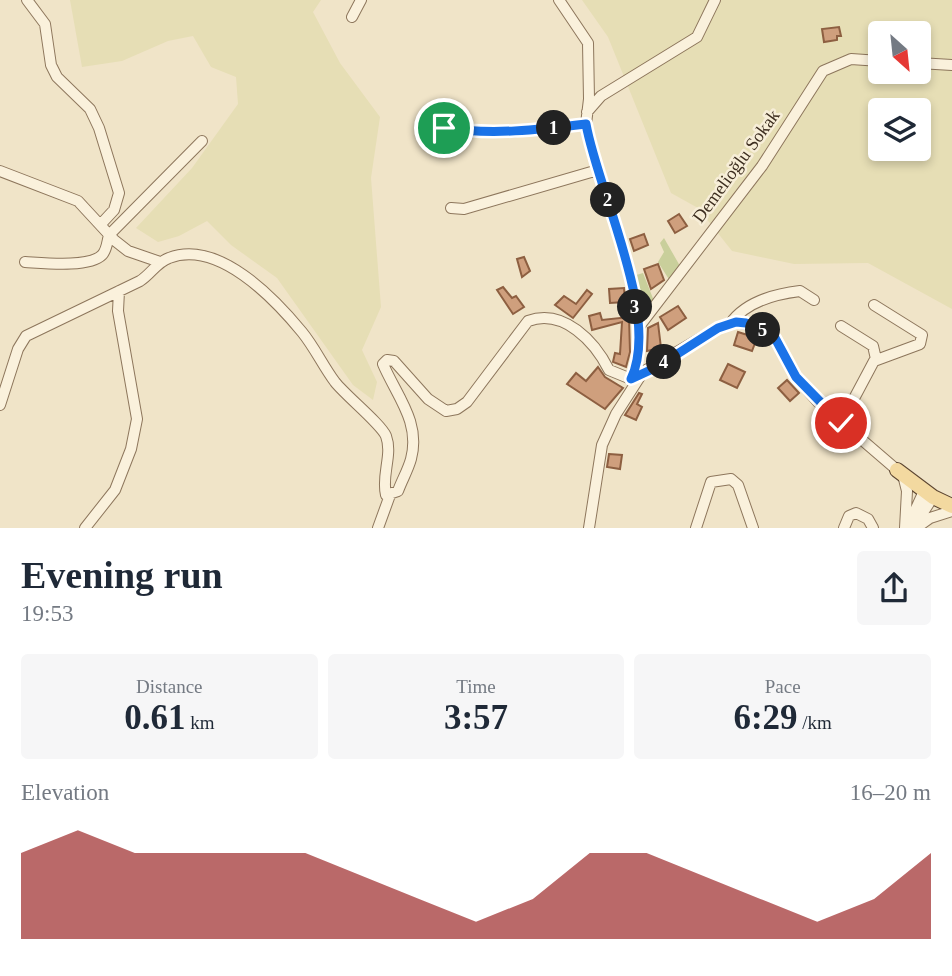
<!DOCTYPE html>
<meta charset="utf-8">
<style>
:root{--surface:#fff;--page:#f6f6f7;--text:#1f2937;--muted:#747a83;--accent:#9e2a2b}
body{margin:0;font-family:Georgia,serif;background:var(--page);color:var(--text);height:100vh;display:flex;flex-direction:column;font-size:26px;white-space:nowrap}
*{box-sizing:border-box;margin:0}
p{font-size:23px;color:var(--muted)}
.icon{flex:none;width:38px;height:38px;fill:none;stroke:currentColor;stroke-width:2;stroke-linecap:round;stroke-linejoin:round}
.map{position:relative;height:528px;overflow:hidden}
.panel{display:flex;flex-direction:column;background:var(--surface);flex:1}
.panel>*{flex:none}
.needle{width:46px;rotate:153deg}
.buttons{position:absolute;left:868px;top:21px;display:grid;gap:14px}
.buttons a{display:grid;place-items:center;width:63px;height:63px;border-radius:7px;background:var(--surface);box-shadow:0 4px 10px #0003;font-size:35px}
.pin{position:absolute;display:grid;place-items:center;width:60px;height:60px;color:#fff;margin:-30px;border:4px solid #fff;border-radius:50%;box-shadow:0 2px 7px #0007}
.km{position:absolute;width:35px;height:35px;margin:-18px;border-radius:50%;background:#222;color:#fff;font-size:19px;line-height:35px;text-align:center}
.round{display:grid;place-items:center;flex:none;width:74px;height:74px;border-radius:7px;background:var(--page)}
.summary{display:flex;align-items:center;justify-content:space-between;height:119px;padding:0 21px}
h1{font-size:38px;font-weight:800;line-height:52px}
.figures{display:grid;grid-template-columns:repeat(3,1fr);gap:10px;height:119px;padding:7px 21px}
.figures div{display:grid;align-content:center;border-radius:7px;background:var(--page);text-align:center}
.figures b{font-size:35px;font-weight:800}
.figures small{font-size:19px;font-weight:400}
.figures p{font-size:19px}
.chart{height:196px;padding:14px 21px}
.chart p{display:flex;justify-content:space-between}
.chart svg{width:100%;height:126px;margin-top:7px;fill:var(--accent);opacity:.7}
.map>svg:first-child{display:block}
</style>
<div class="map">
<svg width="952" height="528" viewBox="0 0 952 528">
<rect width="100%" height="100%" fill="#f0e4c8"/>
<path fill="#e6deb5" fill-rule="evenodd" d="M70 0H321L313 12 340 63 380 117 371 178 381 307 362 350 377 382 373 400 353 385 277 278 231 245 207 221 179 236 158 242 136 228 192 168 238 104 236 77 211 67 193 36 168 41 122 61 82 67Z
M582 0H952V309L868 263 794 264 732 251 698 208 671 193 608 37ZM880 33H919V72H880ZM880 110H919V149H880Z"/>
<path fill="#c9cf9b" d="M664 238 680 266 670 281 658 262 664 252 660 243Z
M643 273 654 301 639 321 633 276Z"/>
<path fill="#cf9f7d" stroke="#8d5f41" stroke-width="2" d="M839 27 841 36H837V40L824 42 822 29Z
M679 214 687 226 675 233 668 221Z
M644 234 648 245 634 251 630 239Z
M524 257 530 271 522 277 517 259Z
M658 264 664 280 651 289 644 269Z
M503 287 512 298 516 296 524 307 513 314 497 290Z
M624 288 625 302 610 303 609 289Z
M587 290 592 294 573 318 555 305 564 296 576 304Z
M678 306 686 318 668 330 660 317Z
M600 313 602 320 629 317 630 352 626 367 613 362 615 353 620 354 622 322 592 330 589 316Z
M658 323 661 348 647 351 648 328Z
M738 332 757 338 752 351 734 345Z
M728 364 745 372 737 388 720 380Z
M598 367 605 377 623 388 605 409 567 384 576 373 586 381Z
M787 380 799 393 790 401 778 388Z
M639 393 642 394 637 404 642 407 636 420 625 415Z
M822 416 837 429 831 438 814 427Z
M609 454 622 455 620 469 607 467Z"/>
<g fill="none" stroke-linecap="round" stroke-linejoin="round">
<g stroke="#8d765c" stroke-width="12">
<path id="minor" d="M27 0 45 24 51 65 57 77 90 109 99 128 119 193 114 210 101 224
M559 0 588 43 589 99 586 124C598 192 661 316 631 379
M352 17 361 0
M919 63 952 65
M587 112 601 96 697 37 715 0
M444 128C491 136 538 130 586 124
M0 171 78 201 114 240 128 251 160 262
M451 208 464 209 598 170
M25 262C43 263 89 268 102 255 107 250 107 242 109 235L202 141
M730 324C745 302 775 294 800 291L814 300
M841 326 873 346 876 359
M638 328 762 166 823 71 851 59 880 61
M0 405 18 349 26 336 140 281C151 274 157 262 169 258 218 239 274 298 302 332 315 348 323 366 335 382 346 396 381 424 386 436 393 455 381 475 386 495L398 491C402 480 408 470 411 459 421 422 396 395 383 364L387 360 394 361 428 399 446 411 457 409 467 402 528 321C564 308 595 342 609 370L631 379 718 328 736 322 757 327 775 338 796 377 818 402 897 470
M841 423 874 361 920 344 922 335 874 305
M903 475 907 491 905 528
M915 525 933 497
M908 526 924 491
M85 528 115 490 131 449 137 419 118 311 119 291
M378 528 390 495
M589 528 602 445 616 414 641 375
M696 528 711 482 731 479 738 485 753 528
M844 528 849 516 856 513 868 519 873 528
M916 528 930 518 952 511"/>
</g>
<g stroke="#5b4430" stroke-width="16">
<path id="major" d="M897 470 933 497 952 506"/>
</g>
<use href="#minor" stroke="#faf1dc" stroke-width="10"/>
<use href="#major" stroke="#f3d9a0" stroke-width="14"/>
</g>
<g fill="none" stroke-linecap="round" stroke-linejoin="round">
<g stroke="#fff" stroke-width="14">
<path id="route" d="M444 128C492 135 538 130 586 124 598 192 661 316 631 379L657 367 718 328 736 322 746 323 775 338 796 377 841 423"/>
</g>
<use href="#route" stroke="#1a73e8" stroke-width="9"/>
</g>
<g text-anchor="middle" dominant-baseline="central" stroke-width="5" stroke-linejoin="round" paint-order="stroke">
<g font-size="18" fill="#3d2e20" stroke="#f7eed8">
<text transform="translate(736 166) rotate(-54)">Demelioğlu Sokak</text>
</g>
</g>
</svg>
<div class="buttons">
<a><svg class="needle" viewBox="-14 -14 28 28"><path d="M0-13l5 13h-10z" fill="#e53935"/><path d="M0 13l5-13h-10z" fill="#747a83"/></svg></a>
<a><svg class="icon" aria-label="layers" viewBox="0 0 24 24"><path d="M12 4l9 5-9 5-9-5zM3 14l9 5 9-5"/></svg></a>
</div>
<div class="pin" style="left:444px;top:128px;background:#1e9e55"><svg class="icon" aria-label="arrive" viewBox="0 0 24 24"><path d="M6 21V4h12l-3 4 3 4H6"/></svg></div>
<div class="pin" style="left:841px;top:423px;background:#d93025"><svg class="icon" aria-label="check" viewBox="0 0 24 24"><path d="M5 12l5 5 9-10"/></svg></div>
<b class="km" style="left:554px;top:128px">1</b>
<b class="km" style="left:608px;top:200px">2</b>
<b class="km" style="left:635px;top:307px">3</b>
<b class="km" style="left:664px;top:362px">4</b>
<b class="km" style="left:763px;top:330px">5</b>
</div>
<section class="panel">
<div class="summary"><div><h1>Evening run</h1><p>19:53</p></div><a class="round"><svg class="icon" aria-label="share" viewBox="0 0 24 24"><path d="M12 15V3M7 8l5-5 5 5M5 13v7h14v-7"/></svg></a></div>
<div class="figures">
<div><p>Distance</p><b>0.61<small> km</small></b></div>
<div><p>Time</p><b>3:57</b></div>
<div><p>Pace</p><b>6:29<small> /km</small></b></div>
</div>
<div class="chart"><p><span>Elevation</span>16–20 m</p>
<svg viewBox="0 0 160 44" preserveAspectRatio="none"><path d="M0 44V14L10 6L20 14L30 14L40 14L50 14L60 22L70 30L80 38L90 30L100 14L110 14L120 22L130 30L140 38L150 30L160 14V44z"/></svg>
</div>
</section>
